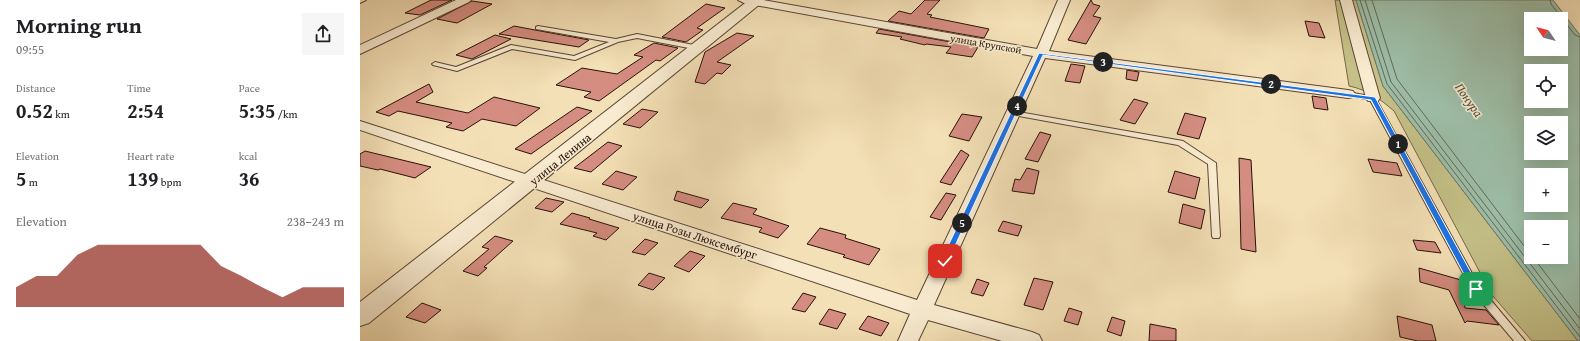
<!DOCTYPE html>
<meta charset="utf-8">
<style>
:root{--surface:#fff;--page:#f6f6f6;--text:#202124;--muted:#757577;--accent:#8f2418}
body{margin:0;font-family:"Gentium Book Plus",serif;background:var(--page);color:var(--text);height:100vh;display:flex;flex-direction:column;font-size:15px;white-space:nowrap}
*{box-sizing:border-box;margin:0}
p{font-size:13px;color:var(--muted)}
.icon{flex:none;width:22px;height:22px;fill:none;stroke:currentColor;stroke-width:2;stroke-linecap:round;stroke-linejoin:round}
.map{position:relative;flex:1;overflow:hidden}
.panel{display:flex;flex-direction:column;background:var(--surface);width:360px}
.panel>*{flex:none}
.needle{width:26px;rotate:305deg}
.fabs{position:absolute;left:1164px;top:12px;display:grid;gap:8px}
.fabs a{display:grid;place-items:center;width:44px;height:44px;border-radius:0px;background:var(--surface);box-shadow:0 4px 16px #0002;font-size:20px}
.pin{position:absolute;display:grid;place-items:center;width:34px;height:34px;color:#fff;margin:-17px;border-radius:8px;box-shadow:0 2px 6px #0006}
.km{position:absolute;width:20px;height:20px;margin:-10px;border-radius:50%;background:#222;color:#fff;font-size:11px;line-height:20px;text-align:center}
.round{display:grid;place-items:center;flex:none;width:42px;height:42px;border-radius:0px;background:var(--page)}
.summary{display:flex;align-items:center;justify-content:space-between;height:68px;padding:0 16px}
h1{font-size:22px;font-weight:700;line-height:30px}
.stats{display:grid;grid-template-columns:repeat(3,1fr);gap:6px;height:68px;padding:4px 16px}
.stats div{display:grid;align-content:center}
.stats b{font-size:20px;font-weight:700}
.stats small{font-size:11px;font-weight:400}
.stats p{font-size:11px}
.chart{height:112px;padding:8px 16px}
.chart p{display:flex;justify-content:space-between}
.chart svg{width:100%;height:72px;margin-top:4px;fill:var(--accent);opacity:.7}
main{display:flex;flex:1;min-height:0}
.map>svg:first-child{display:block}
</style>
<main>
<section class="panel">
<div class="summary"><div><h1>Morning run</h1><p>09:55</p></div><a class="round"><svg class="icon" aria-label="share" viewBox="0 0 24 24"><path d="M12 15V3M7 8l5-5 5 5M5 13v7h14v-7"/></svg></a></div>
<div class="stats">
<div><p>Distance</p><b>0.52<small> km</small></b></div>
<div><p>Time</p><b>2:54</b></div>
<div><p>Pace</p><b>5:35<small> /km</small></b></div>
</div>
<div class="stats">
<div><p>Elevation</p><b>5<small> m</small></b></div>
<div><p>Heart rate</p><b>139<small> bpm</small></b></div>
<div><p>kcal</p><b>36</b></div>
</div>
<div class="chart"><p><span>Elevation</span>238–243 m</p>
<svg viewBox="0 0 160 44" preserveAspectRatio="none"><path d="M0 44V32L10 25L20 25L30 12L40 6L50 6L60 6L70 6L80 6L90 6L100 19L110 25L120 32L130 38L140 32L150 32L160 32V44z"/></svg>
</div>
</section>
<div class="map">
<svg width="1220" height="341" viewBox="0 0 1220 341">
<rect width="100%" height="100%" fill="#f4e0b6"/>
<filter id="stains"><feTurbulence type="fractalNoise" baseFrequency=".005" numOctaves="4"/><feColorMatrix values="0 0 0 0 .2 0 0 0 0 .09 0 0 0 0 .02 0 0 0 .5 -.17"/></filter>
<radialGradient id="worn" r=".72"><stop offset=".6" stop-color="#630" stop-opacity="0"/><stop offset="1" stop-color="#630" stop-opacity=".3"/></radialGradient>
<path fill="#c4c088" stroke="#766848" d="M975 0H996L1023 86 1218 341H1172L1132 295 1034 111C1020 99 1008 90 989 86Z"/>
<path fill="#9dbea8" stroke="#6e7968" fill-rule="evenodd" d="M996 0H1193L1220 35V341H1218L1023 86ZM1171 19H1201V49H1171ZM1171 71H1201V101H1171ZM1171 123H1201V153H1171ZM1171 175H1201V205H1171ZM1171 227H1201V257H1171Z"/>
<g fill="none" stroke-linecap="round" stroke-linejoin="round">
<path stroke="#626858" stroke-width="1" d="M1000 0 1027 84 1220 337
M1005 0 1031 82 1220 329
M1012 0 1037 79 1171 255
M1190 0 1191 4 1215 35 1220 37
M1173 257 1220 319"/>
</g>
<path fill="#d58d81" stroke="#281108" d="M71 0H92L60 15 45 13Z
M565 0H580L567 14 572 15 570 17 629 29 624 38 528 21 539 11 551 14Z
M731 0 733 4 740 6 733 16 741 18 726 44 708 40Z
M112 1 132 4 97 23 77 19Z
M346 4 365 8 337 28 343 30 326 42 302 37Z
M945 21 959 23 965 38 949 36Z
M154 26 175 30 229 40 219 47 139 34Z
M519 29 618 47 612 57 586 53 591 47 566 44 565 45 540 39 542 37 516 33Z
M377 33 394 36 357 62 371 65 362 74 357 73 345 84 335 82 345 52Z
M135 35 151 39 112 59 96 55Z
M294 43 318 48 300 61 296 60 239 101 224 97 231 92 196 85 222 68 257 74 283 57 274 55Z
M711 64 725 66 720 83 705 81Z
M767 70 779 72 777 81 766 79Z
M69 84 73 92 56 102 108 113 134 97 180 108 156 126 122 119 103 131 86 127 92 123 38 111 29 116 16 112Z
M952 96 966 98 968 110 954 108Z
M774 99 788 103 775 124 760 120Z
M217 107 232 111 171 154 155 149Z
M282 109 298 112 280 128 263 124Z
M825 113 846 118 839 139 817 134Z
M602 114 622 117 609 141 589 136Z
M680 132 691 135 678 162 665 159Z
M248 142 262 146 231 172 214 168Z
M601 150 609 155 591 185 580 182Z
M5 151 71 167 55 178 20 169 18 170 0 166V154Z
M879 158 891 160 896 252 881 249Z
M1008 159 1037 163 1042 176 1013 172Z
M667 168 679 171 674 194 652 191 655 179 660 180Z
M256 171 277 177 263 190 242 184Z
M815 171 840 178 835 199 808 192Z
M317 191 349 200 341 208 314 200Z
M586 193 596 195 581 220 570 217Z
M186 198 204 202 192 212 175 208Z
M373 203 397 209 393 214 429 226 418 238 399 232 402 228 361 218Z
M823 204 845 210 841 229 819 223Z
M212 213 230 218 229 219 259 228 246 240 233 236 237 233 200 224Z
M643 221 662 226 658 236 638 231Z
M460 228 486 235 485 238 520 249 509 265 483 257 485 255 447 244Z
M135 236 153 241 124 267 127 268 118 276 103 271 129 249 122 247Z
M285 239 298 243 285 255 272 252Z
M1053 240 1075 242 1081 253 1057 250Z
M330 251 345 256 329 272 314 266Z
M1059 268 1101 280 1105 308 1126 310 1139 325 1107 321 1105 323 1089 290 1060 282Z
M289 273 305 278 293 290 278 285Z
M674 278 693 282 683 310 664 305Z
M617 279 629 283 623 296 611 293Z
M443 293 456 297 445 312 432 309Z
M62 303 81 310 65 323 46 317Z
M709 308 722 312 718 325 704 321Z
M469 309 486 314 477 329 459 324Z
M508 316 529 323 521 336 499 329Z
M1037 316 1072 325 1076 341H1058L1040 337Z
M752 317 765 321 761 336 747 331Z
M790 324 816 329V341H789Z"/>
<g fill="none" stroke-linecap="round" stroke-linejoin="round">
<g stroke="#5b4534" stroke-width="2">
<path id="service" d="M0 0H6L0 3Z
M178 26 256 39 277 34 339 46 342 48 339 50 277 38 258 42 215 60 152 49 97 71 73 65 72 64 75 62 96 67 151 45 214 56 249 42 176 29V27Z
M988 92 1015 97 1119 286 1165 341H1154L1113 292 1010 100 986 95 985 94 986 93Z
M650 111H653L823 141 856 163 860 236 859 238H853L852 236 848 164 818 145 653 115H650L649 113Z"/>
</g>
<g stroke="#5b4534" stroke-width="2">
<path id="minor" d="M96 0H111L109 2 0 54V45Z
M378 0H403L677 49 698 0H710L689 51 988 90 993 91 995 94 993 97 988 98 685 58 574 305 672 332 679 335 682 341H642L568 320 558 341H538L550 314 0 130V121L557 300 673 56 384 3Z
M980 0H992L1020 98 1018 101H1008L1006 98Z"/>
</g>
<g stroke="#5b4534" stroke-width="2">
<path id="tertiary" d="M389 0H405L9 323 0 326V302Z"/>
</g>
<use href="#service" fill="#f8ebd0" fill-rule="evenodd"/>
<use href="#minor" fill="#f8ebd0" fill-rule="evenodd"/>
<use href="#tertiary" fill="#f8ebd0" fill-rule="evenodd"/>
</g>
<path fill="#1a73e8" stroke="#fff" d="M679 53 1015 97 1120 289 1119 291H1113L1011 100 683 55 588 261 585 263H582L581 261Z"/>
<g text-anchor="middle" dominant-baseline="central" stroke-width="3" stroke-linejoin="round" paint-order="stroke">
<g font-size="10" fill="#281108" stroke="#f8ebd0">
<text transform="translate(626 44) rotate(10)">улица Крупской</text>
</g>
<g font-size="12" fill="#281108" stroke="#f8ebd0">
<text transform="translate(200 159) rotate(-39)">улица Ленина</text>
<text transform="translate(335 235) rotate(18)">улица Розы Люксембург</text>
</g>
<g font-size="13" font-style="italic" fill="#514e40" stroke="#f8ebd0">
<text transform="translate(1109 100) rotate(55)">Понура</text>
</g>
</g>
<rect width="100%" height="100%" filter="url(#stains)"/>
<rect width="100%" height="100%" fill="url(#worn)"/>
</svg>
<div class="fabs">
<a><svg class="needle" viewBox="-14 -14 28 28"><path d="M0-13l5 13h-10z" fill="#e53935"/><path d="M0 13l5-13h-10z" fill="#757577"/></svg></a>
<a><svg class="icon" aria-label="locate" viewBox="0 0 24 24"><circle cx="12" cy="12" r="6"/><path d="M12 2v4M12 18v4M2 12h4M18 12h4"/></svg></a>
<a><svg class="icon" aria-label="layers" viewBox="0 0 24 24"><path d="M12 4l9 5-9 5-9-5zM3 14l9 5 9-5"/></svg></a>
<a>+</a>
<a>−</a>
</div>
<div class="pin" style="left:1116px;top:289px;background:#1e9e55"><svg class="icon" aria-label="arrive" viewBox="0 0 24 24"><path d="M6 21V4h12l-3 4 3 4H6"/></svg></div>
<div class="pin" style="left:585px;top:261px;background:#d93025"><svg class="icon" aria-label="check" viewBox="0 0 24 24"><path d="M5 12l5 5 9-10"/></svg></div>
<b class="km" style="left:1038px;top:144px">1</b>
<b class="km" style="left:911px;top:84px">2</b>
<b class="km" style="left:743px;top:62px">3</b>
<b class="km" style="left:657px;top:106px">4</b>
<b class="km" style="left:602px;top:223px">5</b>
</div>
</main>
